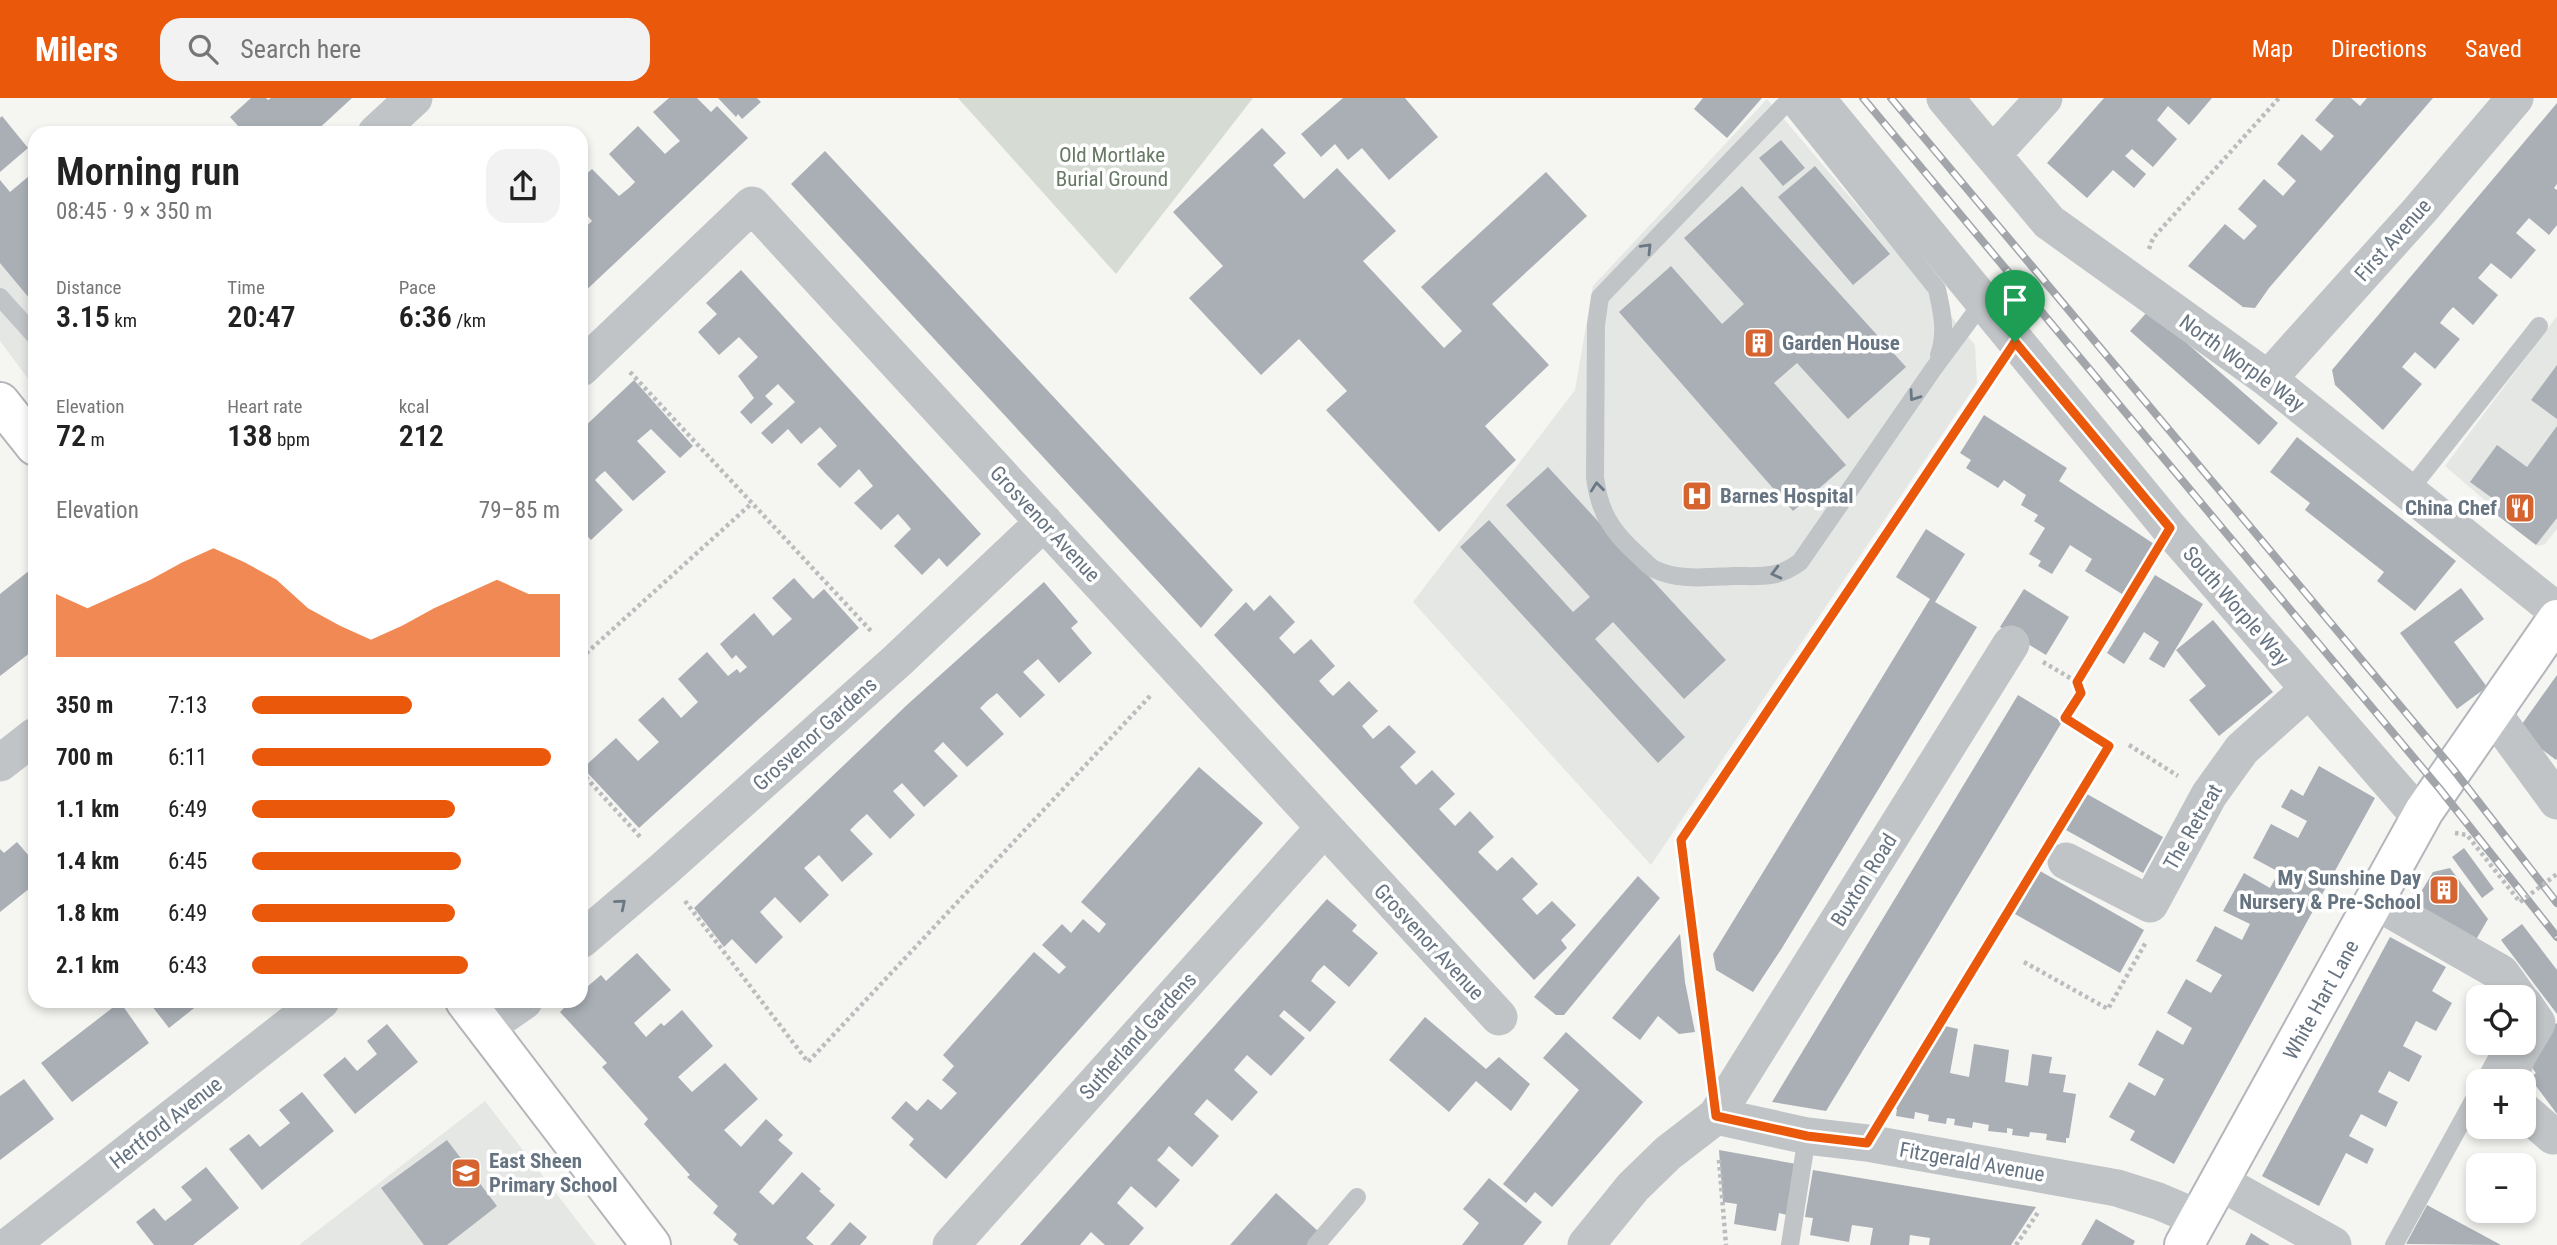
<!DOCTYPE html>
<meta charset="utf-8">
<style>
:root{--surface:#fff;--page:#f2f2f2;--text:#222;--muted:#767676;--accent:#ea580c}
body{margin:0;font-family:"Roboto Condensed",sans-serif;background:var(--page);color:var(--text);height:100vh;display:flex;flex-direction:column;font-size:26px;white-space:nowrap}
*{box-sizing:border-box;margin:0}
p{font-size:23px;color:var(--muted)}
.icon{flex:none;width:38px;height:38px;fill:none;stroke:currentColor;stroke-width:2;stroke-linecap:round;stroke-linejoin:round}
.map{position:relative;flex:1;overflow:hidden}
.drawer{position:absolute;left:28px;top:28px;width:560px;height:882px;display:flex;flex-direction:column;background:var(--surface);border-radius:21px;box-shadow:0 4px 10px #0003}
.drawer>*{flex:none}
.fabs{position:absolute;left:2466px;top:887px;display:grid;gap:14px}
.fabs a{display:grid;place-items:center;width:70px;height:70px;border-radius:14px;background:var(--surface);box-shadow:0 4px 10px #0003;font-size:35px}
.pin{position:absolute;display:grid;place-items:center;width:60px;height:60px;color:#fff;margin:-72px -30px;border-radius:50% 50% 50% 0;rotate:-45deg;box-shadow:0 0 7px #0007}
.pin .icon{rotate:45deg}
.round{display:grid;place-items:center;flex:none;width:74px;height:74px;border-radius:21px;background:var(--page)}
.summary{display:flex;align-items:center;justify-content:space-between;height:119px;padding:0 28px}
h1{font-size:38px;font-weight:600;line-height:52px}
.figures{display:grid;grid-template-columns:repeat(3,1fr);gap:10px;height:119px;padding:7px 28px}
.figures div{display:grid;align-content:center}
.figures b{font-size:30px;font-weight:600}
.figures small{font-size:19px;font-weight:400}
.figures p{font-size:19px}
.chart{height:196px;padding:14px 28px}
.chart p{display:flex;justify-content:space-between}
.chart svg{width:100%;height:126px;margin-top:7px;fill:var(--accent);opacity:.7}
ul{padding:0 28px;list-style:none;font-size:23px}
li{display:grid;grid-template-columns:112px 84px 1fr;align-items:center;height:52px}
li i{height:18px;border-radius:9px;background:var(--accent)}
header{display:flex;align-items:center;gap:42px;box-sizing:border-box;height:98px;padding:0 35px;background:var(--accent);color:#fff}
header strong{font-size:33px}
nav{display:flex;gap:38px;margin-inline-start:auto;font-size:24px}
.search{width:490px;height:63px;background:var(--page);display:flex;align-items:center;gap:18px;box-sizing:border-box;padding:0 24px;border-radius:21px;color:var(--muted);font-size:26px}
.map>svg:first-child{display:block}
</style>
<header>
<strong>Milers</strong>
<div class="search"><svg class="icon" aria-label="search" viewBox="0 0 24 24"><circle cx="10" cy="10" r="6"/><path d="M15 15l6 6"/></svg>Search here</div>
<nav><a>Map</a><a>Directions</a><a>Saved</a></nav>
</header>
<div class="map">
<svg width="2557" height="1147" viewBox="0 0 2557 1147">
<rect width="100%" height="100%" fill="#f5f5f2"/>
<path fill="#e5e7e5" d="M1767 1 1975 247 1977 285 1651 767 1413 504 1575 292 1593 188Z
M35 133V290L0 243V162Z
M2557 218V431L2545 446 2538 448 2445 368Z
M485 1003 596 1147H299Z"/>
<path fill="#d6dcd3" d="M958 0H1253L1116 176Z"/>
<path fill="#a9afb5" d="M251 0H266L268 2 271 0H352L314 35H233L239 29 230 19Z
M669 0H697L711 14 717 8 748 40 581 197V133L592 123 581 110V81L592 71 619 98 629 90 635 84 609 56 638 28 665 56 674 48 680 43 653 14Z
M718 0H757L761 4 742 21 738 16 736 19Z
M1343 0H1405L1438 39 1389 82 1362 50 1348 62 1335 46 1321 59 1301 36Z
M1703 0H1762L1727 40 1694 11Z
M2104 0H2212L2189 27 2168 8 2157 22 2177 41 2153 69 2132 51 2125 58 2146 76 2134 90 2113 72 2087 100 2047 65Z
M2334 0H2351L2360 8 2367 0H2433L2269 190 2255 210 2243 209 2188 168 2225 126 2244 142 2257 128 2238 111 2264 81 2283 98 2296 83 2277 66 2302 36 2321 53 2334 38 2315 22Z
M2557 5V86L2554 90 2557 92V127L2549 137 2529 120 2516 135 2536 152 2511 181 2491 165 2478 180 2498 197 2473 227 2453 209 2446 217 2440 225 2460 241 2435 271 2415 254 2402 269 2422 286 2383 332 2335 287 2332 272Z
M2 18 28 50 0 74V20Z
M1262 30 1286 55 1273 67 1304 101 1337 70 1396 133 1363 163 1444 250 1462 233 1421 189 1546 74 1587 118 1492 206 1549 267 1485 328 1516 362 1439 434 1326 312 1347 293 1299 241 1261 277 1189 200 1223 168 1173 114Z
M1781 42 1805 70 1783 88 1759 60Z
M825 53 1233 492 1201 530 791 86Z
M1815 68 1890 156 1853 187 1778 99Z
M35 73 34 122 35 207 0 165V82L10 94Z
M1742 88 1906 269 1848 321 1797 265 1774 285 1846 367 1793 413 1619 214 1671 168 1722 226 1744 206 1684 140Z
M741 172 981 436 947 469 939 460 922 477 894 448 911 431 906 425 898 416 881 432 854 405 873 388 859 371 840 390 826 376 817 366 837 348 820 329 801 346 788 331 772 346 761 335 795 304 778 286 765 298 773 306 751 326 740 314 754 300 738 278 758 259 739 239 719 257 698 234 717 216 706 205Z
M2149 212 2278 325 2259 347 2130 233Z
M2557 267V321L2531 302Z
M634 282 693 348 680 360 651 331 637 343 666 374 633 403 605 373 600 377 595 382 623 412 591 442 581 431V332Z
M1984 317 2067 370 2059 383 2154 446 2122 496 2085 473 2092 461 2070 447 2052 476 2038 468 2041 463 2029 456 2045 430 2034 423 2038 417 2021 407 2026 397 2004 382 1998 390 1966 370 1971 362 1960 355Z
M2557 328V420L2536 447 2493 414 2499 405 2470 384 2497 347 2527 369Z
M2297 339 2456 463 2415 513 2377 483 2384 474 2305 412 2310 405 2270 374Z
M1548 369 1726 562 1684 601 1613 524 1595 541 1685 639 1658 665 1460 449 1489 422 1573 514 1590 499 1506 407Z
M1926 431 1965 456 1935 504 1977 529 1782 850 1753 894 1716 872 1713 856 1930 501 1896 479Z
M35 468V551L0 578V496Z
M2155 477 2203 506 2164 570 2149 561 2159 544 2144 534 2124 566 2107 555Z
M794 480 813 501 824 491 859 530 639 730 583 670 616 640 638 663 659 644 638 622 663 599 681 620 698 604 678 581 707 554 728 578 737 571 740 575 747 569 736 557 732 561 720 546 754 515 773 538 792 521 772 500Z
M1044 484 1078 524 1071 530 1092 555 1059 585 1038 561 1023 574 1045 597 1020 620 997 595 987 603 980 610 1004 636 967 669 943 644 934 653 958 678 924 709 902 685 893 693 915 717 890 741 867 716 858 724 850 732 873 756 842 784 819 757 812 763 804 770 829 797 800 825 775 799 760 814 783 839 756 866 732 841 724 849 694 810 908 606Z
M2461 490 2484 521 2454 544 2487 589 2457 611 2400 535Z
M2024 491 2069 519 2046 557 2000 529Z
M1270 497 1295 524 1279 540 1294 556 1311 541 1335 568 1319 583 1327 592 1333 598 1349 583 1378 613 1362 628 1373 641 1389 627 1416 654 1400 669 1407 677 1416 687 1432 672 1455 696 1439 711 1455 728 1470 713 1494 739 1478 754 1497 773 1512 759 1538 786 1522 801 1537 817 1552 803 1576 827 1561 842 1567 850 1534 882 1214 537 1246 504 1254 513Z
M2213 522 2273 594 2219 638 2189 602 2206 588 2176 552Z
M2557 577V660L2556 662 2517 633Z
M2018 597 2062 624 1932 839 1826 1013 1772 1004Z
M2319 668 2375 700 2174 1066 2130 1042 2135 1033 2109 1019 2129 984 2155 998 2164 981 2138 967 2157 932 2183 947 2192 930 2167 915 2186 881 2211 895 2222 877 2196 863 2215 828 2242 842 2250 826 2223 813 2244 775 2270 790 2279 774 2253 760 2271 726 2298 740 2307 723 2281 709 2291 691 2303 698Z
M1199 669 1263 725 946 1081 909 1047 914 1041 891 1020 906 1003 917 1013 928 1001 941 1012 957 995 942 982 954 968 943 957 1034 854 1059 876 1066 869 1042 847 1062 826 1071 835 1083 821 1099 835 1106 826 1081 804Z
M2087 696 2163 739 2143 775 2066 732Z
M17 744 35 765V786L0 814V751L4 755Z
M2464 750 2494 791 2482 800 2452 759Z
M2450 770 2488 821 2474 845 2412 809 2433 774Z
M2040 773 2144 832 2120 875 2015 816Z
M1638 778 1660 800 1564 917H1556L1534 899Z
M1327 801 1357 827 1352 833 1378 855 1349 889 1324 867 1317 874 1311 883 1336 904 1310 934 1284 912 1279 918 1305 940 1271 978 1247 957 1240 965 1234 972 1258 994 1232 1023 1207 1001 1194 1016 1219 1038 1192 1069 1169 1048 1163 1056 1157 1062 1180 1082 1156 1110 1131 1088 1117 1105 1144 1130 1129 1147H1105L1091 1134 1080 1147H1020Z
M2522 826 2557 872V916L2501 842Z
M1680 836 1685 884 1695 934 1679 936 1658 918 1640 942 1612 920Z
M2390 839 2446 869 2432 893 2452 905 2436 933 2416 923 2403 948 2422 958 2409 984 2389 973 2378 994 2398 1004 2386 1029 2361 1016 2349 1038 2374 1051 2367 1066 2346 1055 2319 1108 2262 1078Z
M637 855 671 892 634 925 646 939 661 925 664 928 682 912 713 948 678 979 692 994 725 965 758 1001 724 1032 741 1049 766 1021 783 1037 778 1042 793 1055 759 1094 773 1107 802 1074 821 1091 819 1093 835 1107 806 1140 814 1147H739L733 1142 737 1136 713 1115 718 1108 687 1079 690 1077 644 1026 648 1021 602 969 607 965 560 914 571 903H581V894L601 877 606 883Z
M148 903H203L169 930Z
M120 904 149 945 72 1004 41 965Z
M1425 919 1486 971 1499 959 1530 986 1511 1013 1476 983 1449 1014 1389 962Z
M2557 925V1016L2530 980 2536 975 2526 962 2534 942Z
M387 926 418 964 355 1016 323 977 345 959 357 973 377 956 367 943Z
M1945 928 1958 931 1950 975 1969 979 1974 946 2009 952 2005 984 2028 988 2032 956 2052 959 2049 975 2066 977 2063 994 2076 996 2069 1040H2066V1045L2046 1042 2047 1036 2040 1035 2030 1034 2029 1039 2012 1037 2013 1031 2007 1030V1035L1988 1033 1989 1027 1973 1024 1972 1030 1954 1027 1955 1021 1947 1020 1946 1026 1928 1023 1929 1017 1915 1014 1914 1021 1896 1018 1897 1011H1893Z
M1566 934 1643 1004 1552 1109 1535 1094 1526 1105 1503 1086 1579 992 1543 960Z
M24 981 54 1021 0 1062V998Z
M302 994 334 1033 262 1092 229 1051 249 1036 260 1049 290 1025 279 1012Z
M447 1042 497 1108 447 1147H424L381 1090Z
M1719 1052 1796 1066 1787 1117 1779 1115 1776 1133 1734 1126 1737 1106 1723 1104Z
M206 1069 239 1110 193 1147H154L136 1124 154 1110 165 1123 177 1114 192 1102 181 1089Z
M1813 1072 1985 1101 2036 1109 2011 1147H1929L1930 1140 1910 1137 1909 1147H1870L1873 1130 1852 1127 1849 1144 1810 1137 1813 1120 1805 1119Z
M1489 1080 1542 1124 1523 1147H1462L1479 1125 1463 1111Z
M1276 1095 1319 1134 1307 1147H1230Z
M2427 1107 2451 1120 2501 1147 2406 1146Z
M2096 1121 2135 1143 2133 1147H2081Z
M850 1124 867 1139 860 1147H830Z
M2251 1135 2270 1147H2245Z"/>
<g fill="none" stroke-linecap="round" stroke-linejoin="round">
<g stroke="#b3b7bb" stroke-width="42">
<path id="secondary" d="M2184 1147 2424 713 2557 521"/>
</g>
<g stroke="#b3b6b9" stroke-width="42">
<path id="highway" d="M0 304 35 348
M465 903 651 1147"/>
</g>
<path stroke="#babcbe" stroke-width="4.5" stroke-dasharray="3.5 3.5" stroke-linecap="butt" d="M2149 151 2153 140 2279 0
M630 274 872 534
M581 560 752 405
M2043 564 2077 584 2149 464
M2129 647 2178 678
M581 674 642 741
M2061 728 2109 648 2065 620 2081 595 2077 584
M2455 735 2467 737 2520 804
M685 803 808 964 1151 597
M2024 864 2108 911 2146 844
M1708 956 1681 742 1995 274
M1888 1011 2031 777
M1719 1062 1726 1147
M2016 1147 2039 1113"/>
<path stroke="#c0c4c7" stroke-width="18" d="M1791 0 1600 199 1596 227 1595 379C1599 414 1612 434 1638 457 1643 461 1648 468 1654 471 1678 483 1708 479 1734 478 1761 478 1777 481 1800 464L1934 270 1983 204
M1787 3 1937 191C1942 214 1947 234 1939 257
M0 199 35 238
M2408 394 2539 228
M2484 984 2505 945
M1316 1147 1357 1099
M1790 1147 1807 1038
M2394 1147 2478 994"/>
<path stroke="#c0c4c7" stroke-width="37" d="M1816 0 2170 431 2421 720
M1945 0 2049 124 2268 281 2557 513
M376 35 414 0
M1993 56 2044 0
M581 270 752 107 1499 919
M2268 281 2420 112 2515 0
M2492 614 2557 703
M0 665 35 638
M2066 763 2150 806 2209 697 2242 651 2308 592
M2375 803 2501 875 2519 900
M581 842 663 772 898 562 1044 424
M487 929 524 903
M2508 984 2517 959 2537 925 2524 906
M2524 1013 2553 1038
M1716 1018 2011 546
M2220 1084 2333 1147
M10 1147 321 903
M951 1147 1324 730
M1586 1147 1633 1089 1668 1055 1716 1018 1807 1038 1867 1045 2117 1090 2158 1103 2198 1120"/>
<use href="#secondary" stroke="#fff" stroke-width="38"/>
<use href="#highway" stroke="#fff" stroke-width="38"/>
<g stroke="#a2a6ab" stroke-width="8">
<path id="rail" d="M1863 0 2439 690 2557 839
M1891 0 2453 671 2557 805"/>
</g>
<use href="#rail" stroke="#fff" stroke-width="5" stroke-dasharray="16" stroke-linecap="butt"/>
<path stroke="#babcbe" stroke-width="4.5" stroke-dasharray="3.5 3.5" stroke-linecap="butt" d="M2520 804 2557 776"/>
</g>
<defs><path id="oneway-chevron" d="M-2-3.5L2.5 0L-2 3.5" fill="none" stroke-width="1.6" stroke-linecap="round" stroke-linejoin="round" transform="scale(1.75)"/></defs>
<g stroke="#6a7784">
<use href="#oneway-chevron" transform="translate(1647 150) rotate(-46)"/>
<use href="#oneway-chevron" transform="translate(1914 298) rotate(125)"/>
<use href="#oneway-chevron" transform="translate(1597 389) rotate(-96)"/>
<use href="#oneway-chevron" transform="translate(1776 475) rotate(166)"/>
<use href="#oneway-chevron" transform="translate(621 806) rotate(-40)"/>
</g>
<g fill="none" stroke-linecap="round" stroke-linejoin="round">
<g stroke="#fff" stroke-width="14">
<path id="route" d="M2015 244 2170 430 2077 584 2081 595 2065 620 2109 648 1867 1045 1807 1038 1716 1018 1681 742Z"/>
</g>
<use href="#route" stroke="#ea580c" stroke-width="9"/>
</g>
<defs>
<g id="building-square" transform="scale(1.575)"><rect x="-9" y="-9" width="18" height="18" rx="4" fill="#d66431" stroke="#fff"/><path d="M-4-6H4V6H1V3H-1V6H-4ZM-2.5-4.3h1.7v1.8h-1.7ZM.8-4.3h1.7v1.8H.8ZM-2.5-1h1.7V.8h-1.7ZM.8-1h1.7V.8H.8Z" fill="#fff"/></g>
<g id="hospital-square" transform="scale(1.575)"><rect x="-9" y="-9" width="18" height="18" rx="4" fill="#d66431" stroke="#fff"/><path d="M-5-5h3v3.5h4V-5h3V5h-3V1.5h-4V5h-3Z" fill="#fff"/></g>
<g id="restaurant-square" transform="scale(1.575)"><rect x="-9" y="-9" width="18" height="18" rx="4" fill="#d66431" stroke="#fff"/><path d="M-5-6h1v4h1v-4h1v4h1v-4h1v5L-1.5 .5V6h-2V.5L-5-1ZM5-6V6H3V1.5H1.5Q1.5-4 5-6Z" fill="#fff"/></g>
<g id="school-square" transform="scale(1.575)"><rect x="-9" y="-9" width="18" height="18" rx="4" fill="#d66431" stroke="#fff"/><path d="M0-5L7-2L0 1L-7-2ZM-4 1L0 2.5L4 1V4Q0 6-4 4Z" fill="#fff"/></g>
</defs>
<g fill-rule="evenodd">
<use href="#building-square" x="1759" y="245"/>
<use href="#hospital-square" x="1697" y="398"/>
<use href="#restaurant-square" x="2520" y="410"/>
<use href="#building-square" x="2444" y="792"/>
<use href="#school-square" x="466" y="1075"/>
</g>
<g text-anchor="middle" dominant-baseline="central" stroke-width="7" stroke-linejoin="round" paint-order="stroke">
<g font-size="21" fill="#677864" stroke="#fff">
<text x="1112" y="57">Old Mortlake<tspan x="1112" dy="24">Burial Ground</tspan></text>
</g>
<g font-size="21" fill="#667380" stroke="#fff">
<text transform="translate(2393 142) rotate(-48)">First Avenue</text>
<text transform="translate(2242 265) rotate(36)">North Worple Way</text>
<text transform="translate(1045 426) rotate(47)">Grosvenor Avenue</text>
<text transform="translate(2236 508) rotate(49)">South Worple Way</text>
<text transform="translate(815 636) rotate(-42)">Grosvenor Gardens</text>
<text transform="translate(2193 729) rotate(-60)">The Retreat</text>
<text transform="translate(1864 782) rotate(-58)">Buxton Road</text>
<text transform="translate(1429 844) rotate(47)">Grosvenor Avenue</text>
<text transform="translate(2321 902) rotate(-61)">White Hart Lane</text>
<text transform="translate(1138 938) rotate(-48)">Sutherland Gardens</text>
<text transform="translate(166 1025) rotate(-38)">Hertford Avenue</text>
<text transform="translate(1972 1064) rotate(10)">Fitzgerald Avenue</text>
</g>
<g font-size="21" font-weight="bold" fill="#667380" stroke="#fff" text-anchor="start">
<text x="1782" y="245">Garden House</text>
<text x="1720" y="398">Barnes Hospital</text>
<text x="2497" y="410" text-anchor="end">China Chef</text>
<text x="2421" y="780" text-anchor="end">My Sunshine Day<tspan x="2421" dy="24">Nursery &amp; Pre-School</tspan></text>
<text x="489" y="1063">East Sheen<tspan x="489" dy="24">Primary School</tspan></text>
</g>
</g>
</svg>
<div class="fabs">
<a><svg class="icon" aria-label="locate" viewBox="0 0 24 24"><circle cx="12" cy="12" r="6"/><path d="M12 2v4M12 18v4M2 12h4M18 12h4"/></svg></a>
<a>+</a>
<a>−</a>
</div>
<div class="pin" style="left:2015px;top:244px;background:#1e9e55"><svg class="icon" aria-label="arrive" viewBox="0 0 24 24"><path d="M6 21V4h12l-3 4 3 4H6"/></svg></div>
<section class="drawer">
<div class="summary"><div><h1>Morning run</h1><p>08:45 · 9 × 350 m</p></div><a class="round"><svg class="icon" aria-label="share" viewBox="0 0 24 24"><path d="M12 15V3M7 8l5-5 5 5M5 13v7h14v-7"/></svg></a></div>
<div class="figures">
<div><p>Distance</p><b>3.15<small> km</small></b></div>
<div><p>Time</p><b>20:47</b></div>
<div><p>Pace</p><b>6:36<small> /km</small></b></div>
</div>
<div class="figures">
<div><p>Elevation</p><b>72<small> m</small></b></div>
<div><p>Heart rate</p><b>138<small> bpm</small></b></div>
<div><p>kcal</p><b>212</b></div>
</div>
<div class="chart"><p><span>Elevation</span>79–85 m</p>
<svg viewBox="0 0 160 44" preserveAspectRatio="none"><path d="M0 44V22L10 27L20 22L30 17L40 11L50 6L60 11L70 17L80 27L90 33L100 38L110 33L120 27L130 22L140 17L150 22L160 22V44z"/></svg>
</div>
<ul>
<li><b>350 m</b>7:13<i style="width:52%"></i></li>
<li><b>700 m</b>6:11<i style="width:97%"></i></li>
<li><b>1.1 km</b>6:49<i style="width:66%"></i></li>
<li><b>1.4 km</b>6:45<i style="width:68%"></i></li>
<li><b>1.8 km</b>6:49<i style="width:66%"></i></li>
<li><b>2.1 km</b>6:43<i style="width:70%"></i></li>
</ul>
</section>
</div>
